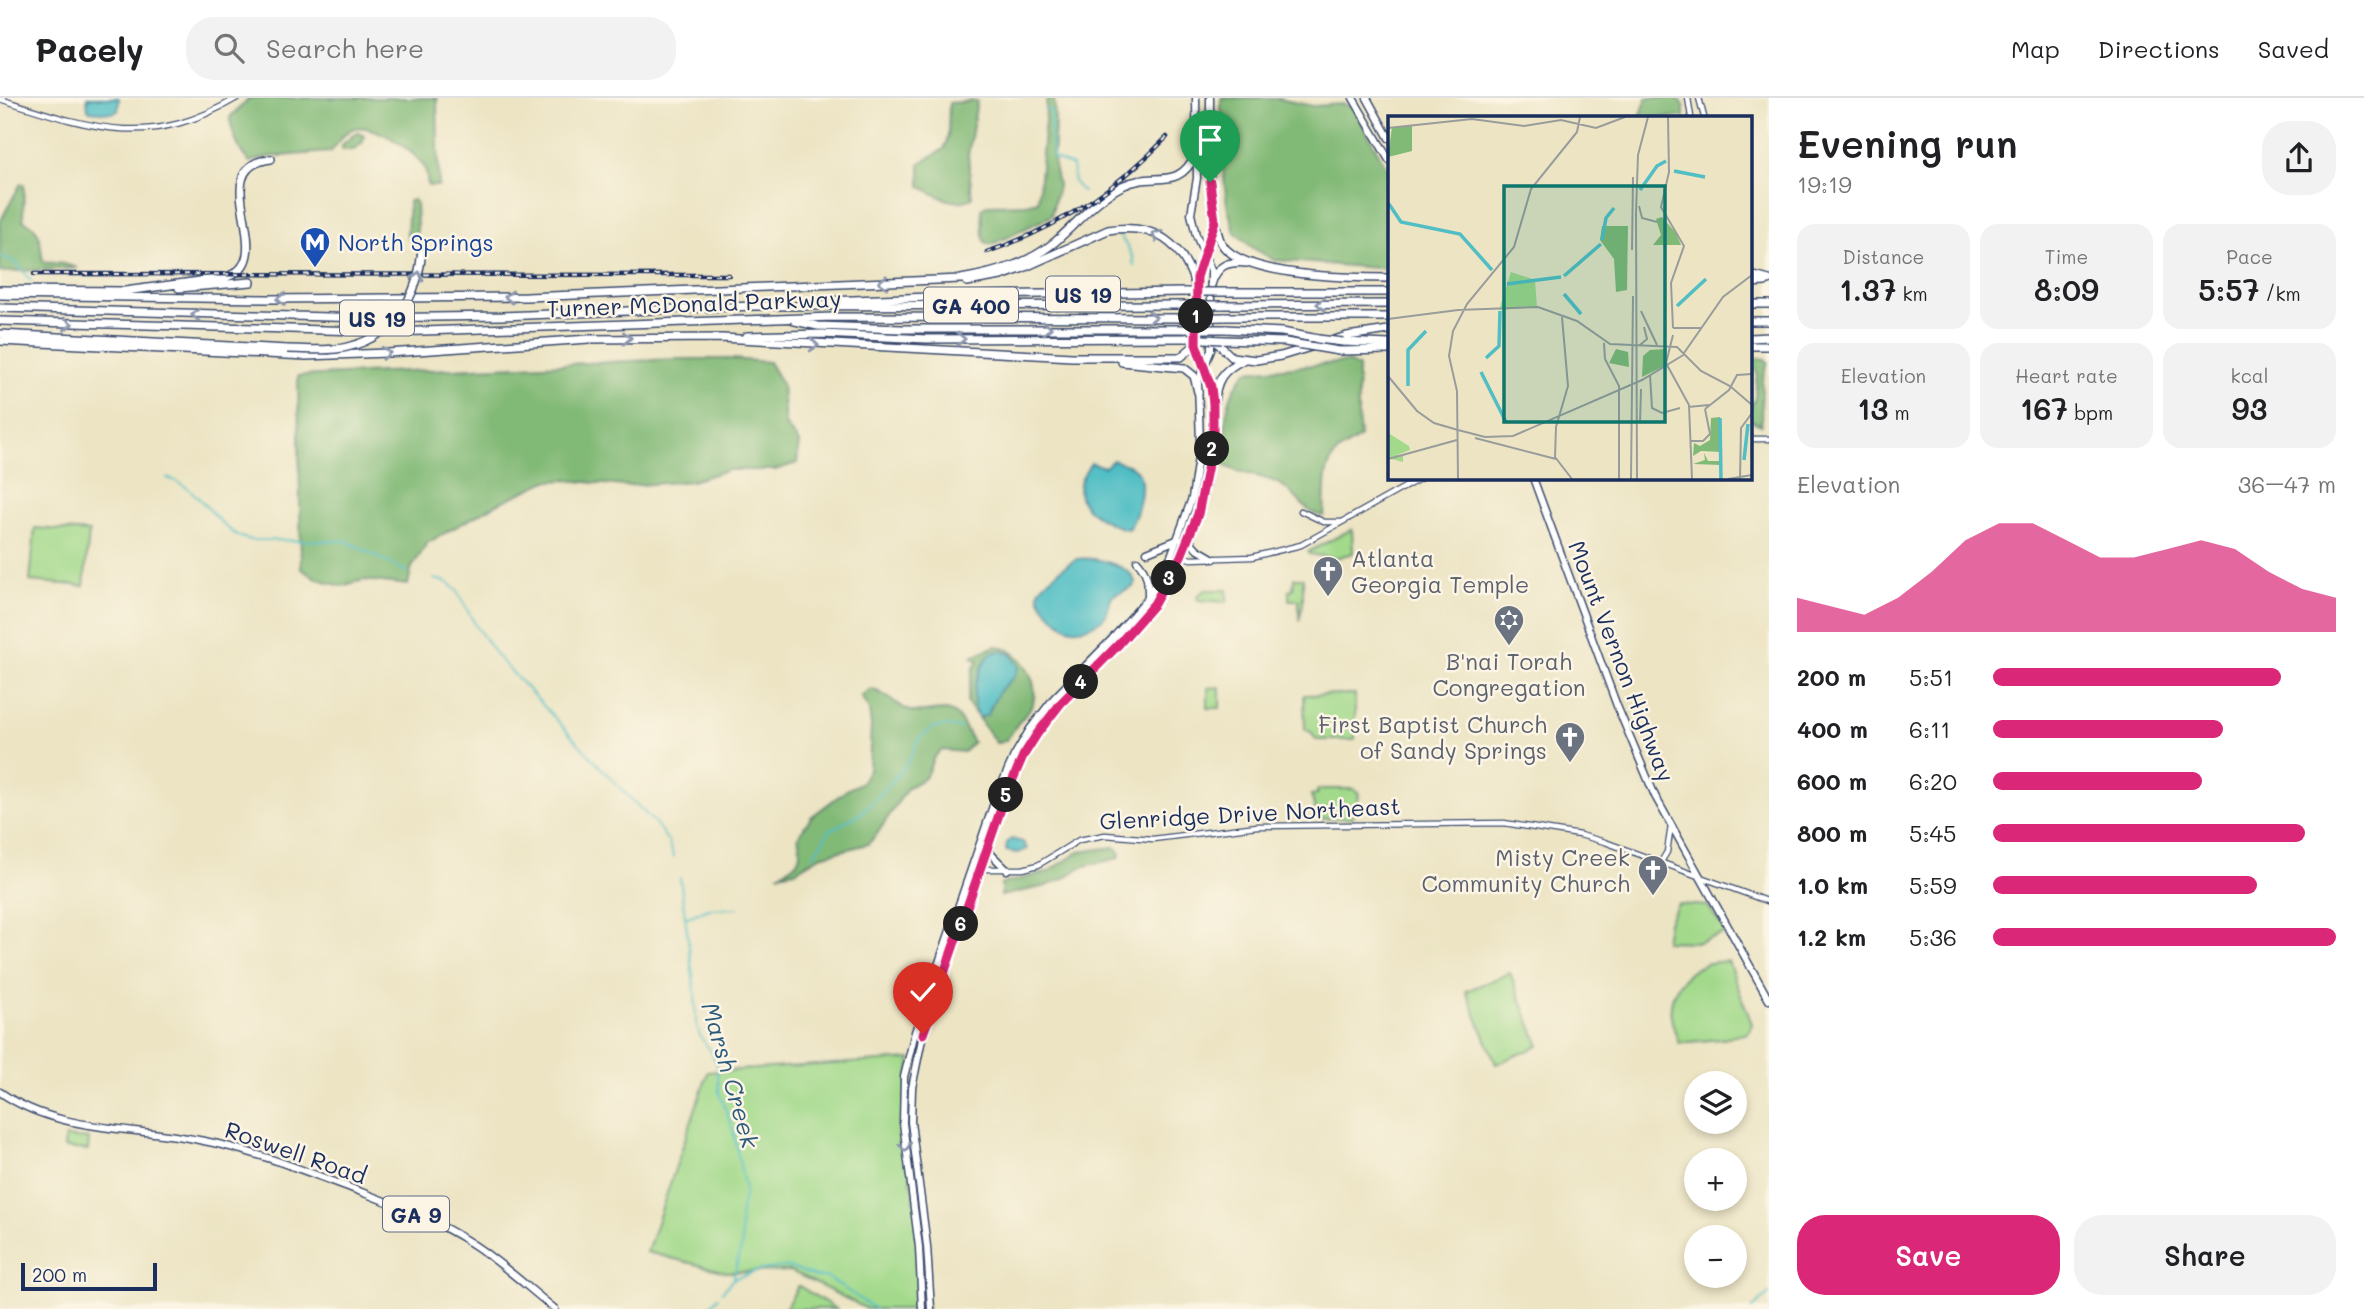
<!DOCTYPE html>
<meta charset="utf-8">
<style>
:root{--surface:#fff;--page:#f2f2f2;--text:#202124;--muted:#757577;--line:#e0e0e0;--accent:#db2777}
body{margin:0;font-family:Mali,sans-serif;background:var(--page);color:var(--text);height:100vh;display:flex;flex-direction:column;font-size:26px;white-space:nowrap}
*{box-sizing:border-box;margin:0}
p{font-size:23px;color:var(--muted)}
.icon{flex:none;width:38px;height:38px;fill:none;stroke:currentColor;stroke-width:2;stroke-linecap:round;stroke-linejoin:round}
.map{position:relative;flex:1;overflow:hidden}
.side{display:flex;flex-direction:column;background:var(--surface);width:595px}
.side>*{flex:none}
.tools{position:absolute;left:1684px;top:973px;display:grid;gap:14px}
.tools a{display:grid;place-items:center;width:63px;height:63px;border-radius:50%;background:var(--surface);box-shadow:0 4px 10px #0003;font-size:35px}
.scale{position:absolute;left:21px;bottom:18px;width:136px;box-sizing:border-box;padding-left:7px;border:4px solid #1b2f5e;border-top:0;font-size:19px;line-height:24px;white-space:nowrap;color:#1b2f5e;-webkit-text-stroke:5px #fcf5e5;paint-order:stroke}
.pin{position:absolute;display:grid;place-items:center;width:60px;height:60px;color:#fff;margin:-72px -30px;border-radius:50% 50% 50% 0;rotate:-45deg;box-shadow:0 0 7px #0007}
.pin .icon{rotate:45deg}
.km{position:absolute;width:35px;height:35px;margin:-18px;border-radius:50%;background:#222;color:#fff;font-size:19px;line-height:35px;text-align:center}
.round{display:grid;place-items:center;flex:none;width:74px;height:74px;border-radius:28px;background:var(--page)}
.overview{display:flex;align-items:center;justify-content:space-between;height:119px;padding:0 28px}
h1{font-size:38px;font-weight:600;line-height:52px}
.figures{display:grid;grid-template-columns:repeat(3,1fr);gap:10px;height:119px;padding:7px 28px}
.figures div{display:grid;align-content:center;border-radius:18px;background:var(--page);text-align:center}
.figures b{font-size:30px;font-weight:600}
.figures small{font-size:19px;font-weight:400}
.figures p{font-size:19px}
.chart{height:196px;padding:14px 28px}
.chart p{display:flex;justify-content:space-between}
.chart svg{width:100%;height:126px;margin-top:7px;fill:var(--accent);opacity:.7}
.cta{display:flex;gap:14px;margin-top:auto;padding:14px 28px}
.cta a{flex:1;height:80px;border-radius:28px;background:var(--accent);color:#fff;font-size:28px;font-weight:600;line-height:80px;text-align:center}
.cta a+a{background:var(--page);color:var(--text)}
ul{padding:0 28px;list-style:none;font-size:23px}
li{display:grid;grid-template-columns:112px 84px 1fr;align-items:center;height:52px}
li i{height:18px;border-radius:9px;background:var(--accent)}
header{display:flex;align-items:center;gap:42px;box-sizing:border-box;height:98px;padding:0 35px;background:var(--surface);border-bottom:2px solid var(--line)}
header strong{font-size:33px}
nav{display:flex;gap:38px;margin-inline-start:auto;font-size:24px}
.search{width:490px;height:63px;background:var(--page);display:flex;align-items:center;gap:18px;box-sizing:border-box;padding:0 24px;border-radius:28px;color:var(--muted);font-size:26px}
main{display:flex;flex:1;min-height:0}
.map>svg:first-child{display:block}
</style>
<header>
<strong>Pacely</strong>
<div class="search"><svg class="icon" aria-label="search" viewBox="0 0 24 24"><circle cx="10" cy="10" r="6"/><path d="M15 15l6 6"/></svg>Search here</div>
<nav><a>Map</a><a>Directions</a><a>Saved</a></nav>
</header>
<main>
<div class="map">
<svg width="1769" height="1211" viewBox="0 0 1769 1211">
<rect width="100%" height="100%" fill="#fcf5e5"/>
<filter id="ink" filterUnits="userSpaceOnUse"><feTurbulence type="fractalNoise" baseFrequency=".0143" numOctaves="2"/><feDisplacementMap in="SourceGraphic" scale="14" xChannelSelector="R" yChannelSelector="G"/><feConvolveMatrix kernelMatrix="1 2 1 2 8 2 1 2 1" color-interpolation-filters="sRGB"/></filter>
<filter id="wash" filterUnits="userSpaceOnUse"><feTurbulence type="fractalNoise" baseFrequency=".00686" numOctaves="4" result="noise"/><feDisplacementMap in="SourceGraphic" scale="28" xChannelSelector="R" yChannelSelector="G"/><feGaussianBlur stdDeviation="1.57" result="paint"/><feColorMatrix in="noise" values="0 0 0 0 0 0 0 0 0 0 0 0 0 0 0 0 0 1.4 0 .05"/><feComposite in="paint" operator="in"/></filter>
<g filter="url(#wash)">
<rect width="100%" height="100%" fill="#ece4c3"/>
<path fill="#a2d98a" stroke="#5e8474" stroke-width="2" d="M35 430 89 434 84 488 30 483Z
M1352 431 1353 455 1335 460 1309 456 1308 454Z
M1294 480H1303V506L1299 523V502H1289V492L1293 491Z
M1205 492H1227V504L1198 502 1197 498Z
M1220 589V610H1208V590Z
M1355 596V642H1316L1311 634 1305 631 1304 597Z
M1318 691H1353L1358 694 1359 698 1352 720 1318 721 1311 697 1317 696Z
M1678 806 1708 808 1726 835 1698 844 1665 843 1668 824Z
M1728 863 1752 926 1748 935 1721 941 1679 945C1676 936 1672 927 1671 918 1668 896 1684 873 1706 866 1712 864 1721 864 1728 863Z
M1510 875 1539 948 1496 966 1466 893Z
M911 961 905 1003 909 1069 926 1175 927 1211H867L791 1173 726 1174 647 1154 708 974Z
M65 1039 89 1041 88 1052 64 1050Z
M798 1188H799L836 1211H785Z"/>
<path fill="#81b976" stroke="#4e746a" stroke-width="2" d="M250 0H437L439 88H428C427 80 427 73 423 67 412 51 372 23 352 31 342 35 338 47 330 54L267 59 250 64C239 56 231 32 230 19Z
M1047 0H1054L1055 25 1053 61 1058 88 1051 118 991 147 986 145 983 138 982 111 987 107 1026 106 1038 103Z
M1221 0H1274L1313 8 1343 6 1353 9 1389 74V171L1274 162 1253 150 1235 135 1227 107 1222 62Z
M1647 0H1678L1684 9V19H1640Z
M977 3 968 57 972 100C954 110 937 97 920 88V65L944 51 948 38 949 5Z
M357 34 364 38 363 44 353 52H342V47Z
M21 85 24 87 23 122C44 133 39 142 43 164L64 166 78 170 0 174V124Z
M413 102 416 105 417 132 414 142 409 141 407 136 409 103Z
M1758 260 1765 261 1768 264 1762 282 1761 327 1750 322V311L1755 300 1757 274 1750 268V262Z
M675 261H731L769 264 782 286 785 327 799 344 797 365 775 372H728L691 383 624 388 567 382 547 383 501 404 427 445 411 471 408 487 364 482 341 488 318 481 301 471 298 278Z
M1348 264 1358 269V318L1360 339C1353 345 1343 349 1336 356 1321 373 1326 397 1324 418 1305 417 1297 396 1281 387 1263 376 1241 378 1224 367 1226 331 1220 303 1247 273Z
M995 548C1017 549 1038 579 1034 600 1032 612 1022 619 1016 628 1010 637 1007 645 996 645L967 604 973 571 978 563 972 558Z
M871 591C888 596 895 607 910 613 924 618 944 607 955 616 962 622 968 636 973 644L964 654 942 652 934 659 925 680 908 689 877 736 868 746 820 758 795 773 778 776C798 767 804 760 798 739L811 719 848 691 861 685 869 671 871 628 869 612 861 598Z
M1114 749 1120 754 1119 760 1081 769 1063 781 1046 788 1001 798V786L1048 774 1079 754Z"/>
<path fill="#50bec4" stroke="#367691" stroke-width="2" d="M87 0H119L118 13 112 15 90 13 88 11Z
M1113 362C1121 365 1134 367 1139 376 1145 389 1137 421 1128 431 1119 430 1114 427 1106 423 1078 409 1070 392 1091 365L1105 369Z
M1077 461C1094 459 1129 466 1135 484L1133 489 1112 498C1109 504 1109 513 1105 518 1098 527 1079 534 1069 530 1059 526 1036 504 1039 493 1042 485 1068 465 1077 461Z
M1000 553 1011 556 1019 569 1014 579 999 593 987 617 979 620C967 600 978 571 991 555Z
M1011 741 1023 744 1027 751 1018 755 1006 753 1007 745Z"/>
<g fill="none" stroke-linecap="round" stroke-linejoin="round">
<path stroke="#50bec4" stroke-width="2" d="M1047 11 1051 13V42L1053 60 1072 68 1074 85 1083 94
M1118 134 1133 159 1134 168
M0 159C16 160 22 172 31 183
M167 380C203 388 219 440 253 442L346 443 407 474
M434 481 447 484 457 493 476 528 496 557 621 691 656 726 668 743 674 760
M813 758 830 732 860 716 879 698 906 667 920 640 932 630 945 628 960 630
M680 780 695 895 696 925 700 938 712 955 717 967 719 994 733 1032 745 1092 740 1119 742 1146 733 1181
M685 820 709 811 738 810
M722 1194 733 1181 756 1173 781 1169 793 1170 816 1179H827L875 1211
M708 1211 718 1199
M1752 1211 1769 1196"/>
</g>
</g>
<g filter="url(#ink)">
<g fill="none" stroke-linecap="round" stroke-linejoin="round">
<g stroke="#3a4a6d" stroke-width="7">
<path id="minor" d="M1688 0 1691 19
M1699 0 1704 19
M0 1C91 30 149 52 237 0
M1750 341H1769
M1301 413 1324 424H1341
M1181 458 1191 461 1252 459 1301 447 1421 380
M1661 764 1667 754 1671 728
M980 771H1023L1038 767 1079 742 1105 737 1153 741 1257 728 1504 725 1580 737 1605 744 1769 804"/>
</g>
<g stroke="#3a4a6d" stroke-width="9">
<path id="major" d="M1353 0 1389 62
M1367 0 1389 40
M1533 380 1617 608 1655 698 1769 902
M1189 442 1197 451 1214 461
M1147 454 1179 441
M1137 463C1148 475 1148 483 1148 499
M987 752 1007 772
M0 994C58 1035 132 1028 199 1042 253 1052 305 1073 356 1092 395 1107 436 1122 471 1145 501 1164 527 1189 555 1211
M922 1211 919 1149 903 1025 904 979 915 934 996 699 1014 658 1030 631 1054 600 1112 541 1147 501 1171 458 1192 400 1200 346 1198 284 1211 252V172L1196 137 1191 116 1197 80 1196 0
M931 1211 927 1148 911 1024 912 990 923 936 1004 702 1023 658 1037 636 1061 605 1118 547 1154 506 1189 442 1205 389 1213 342 1214 306 1208 280 1196 246V189L1199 172 1215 123 1210 84V0"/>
</g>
<g stroke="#3a4a6d" stroke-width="10">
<path id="highway" d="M1215 123C1217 132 1218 142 1224 149 1250 179 1351 180 1389 180
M1750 177 1769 182
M967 184 1001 178 1021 171 1108 132C1154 125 1182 143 1196 189
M1750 185 1765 184
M1211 187C1217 167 1227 163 1247 165
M179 190 251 184
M0 192 125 193 223 180C286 165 200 69 271 61
M1228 194H1389
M0 197 267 201 527 199 961 181C995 175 1029 166 1056 143 1077 125 1097 100 1122 88 1155 72 1177 95 1196 56
M828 203 981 197 1186 194
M1750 206H1769
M1221 207 1389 206
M0 210 366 220 502 218 754 208 1188 207
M1224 219H1389
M0 223 394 234 833 219 1187 220
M795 223 818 228 901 231H1186
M1750 223H1769
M1226 231 1282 234 1318 241
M0 236 287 251
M747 238 822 236 927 241 1187 240
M1211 239 1232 259 1256 262 1281 258 1347 238 1389 232
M1750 240 1769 239
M1222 242 1285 244
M0 243 306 258 388 255 589 241 722 240 1072 259H1181L1196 246
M1343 244 1389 246
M1750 248H1769
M1339 253 1389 252
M1122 264 1184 270 1194 278 1198 294
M1214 306C1216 283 1222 272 1243 262"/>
</g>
<use href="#minor" stroke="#fff" stroke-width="4.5"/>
<use href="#major" stroke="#fff" stroke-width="6"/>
<use href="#highway" stroke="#fff" stroke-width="7"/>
<g stroke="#1b2f5e" stroke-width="4.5">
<path id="rail" d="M987 154C1056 131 1117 91 1167 39
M34 176 729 177"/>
</g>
<use href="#rail" stroke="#fcf5e5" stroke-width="2" stroke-dasharray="5" stroke-linecap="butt"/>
<g stroke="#3a4a6d" stroke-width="10" stroke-linecap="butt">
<path id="highway-bridge" d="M1186 194H1228
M1188 207H1221
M1187 220 1224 219
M1186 231H1226
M1187 240 1222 242
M1318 241 1343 244
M1285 244 1339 253
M287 251C303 251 320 253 336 251 393 244 422 197 422 143"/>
</g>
<use href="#highway-bridge" stroke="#fff" stroke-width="7"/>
</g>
<defs><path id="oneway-chevron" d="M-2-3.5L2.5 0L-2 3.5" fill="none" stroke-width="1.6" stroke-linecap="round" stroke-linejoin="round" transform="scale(1.75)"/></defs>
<g stroke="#8d97ae">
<use href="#oneway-chevron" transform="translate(1156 137) rotate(-151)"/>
<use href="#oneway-chevron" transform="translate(418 178) rotate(-75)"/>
<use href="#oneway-chevron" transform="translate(883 184) rotate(179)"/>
<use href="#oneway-chevron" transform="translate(509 199) rotate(180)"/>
<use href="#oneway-chevron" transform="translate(281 201) rotate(179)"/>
<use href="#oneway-chevron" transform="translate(1321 206) rotate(180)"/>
<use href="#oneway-chevron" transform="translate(196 217) rotate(-178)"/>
<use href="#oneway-chevron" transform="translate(1152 219)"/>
<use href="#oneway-chevron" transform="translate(68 226) rotate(2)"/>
<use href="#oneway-chevron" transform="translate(1047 230) rotate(-1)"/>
<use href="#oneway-chevron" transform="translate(627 240) rotate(-1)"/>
<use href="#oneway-chevron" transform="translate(961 241)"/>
<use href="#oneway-chevron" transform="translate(814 247) rotate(3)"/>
<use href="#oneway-chevron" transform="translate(386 255) rotate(-4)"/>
<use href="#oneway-chevron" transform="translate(905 1049) rotate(84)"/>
</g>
</g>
<g fill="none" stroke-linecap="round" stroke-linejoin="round" filter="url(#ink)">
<g stroke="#fff" stroke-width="14">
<path id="route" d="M923 936 1004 702 1023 658 1037 636 1061 605 1118 547 1154 506 1181 458 1198 416 1213 342V306L1211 289 1196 246 1197 179 1215 123 1210 84"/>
</g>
<use href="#route" stroke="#db2777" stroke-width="9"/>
</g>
<defs>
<g id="metro-pin" transform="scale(1.575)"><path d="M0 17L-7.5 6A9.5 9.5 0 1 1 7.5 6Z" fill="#1a4fb4" stroke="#fcf5e5"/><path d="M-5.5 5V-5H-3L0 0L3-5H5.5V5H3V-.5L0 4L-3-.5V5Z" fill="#fff"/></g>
<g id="church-pin" transform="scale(1.575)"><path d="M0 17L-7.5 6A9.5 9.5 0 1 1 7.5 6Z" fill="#6b7280" stroke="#fcf5e5"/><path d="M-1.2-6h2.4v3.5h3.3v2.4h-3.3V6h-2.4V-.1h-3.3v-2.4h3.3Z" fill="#fff"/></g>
<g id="synagogue-pin" transform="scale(1.575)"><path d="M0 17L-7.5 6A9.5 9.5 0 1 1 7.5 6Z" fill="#6b7280" stroke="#fcf5e5"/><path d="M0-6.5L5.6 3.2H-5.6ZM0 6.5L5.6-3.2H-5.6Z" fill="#fff"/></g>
</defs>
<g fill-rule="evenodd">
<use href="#metro-pin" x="315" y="144"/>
<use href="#church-pin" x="1328" y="473"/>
<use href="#synagogue-pin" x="1509" y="522"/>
<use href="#church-pin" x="1570" y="639"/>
<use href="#church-pin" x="1653" y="772"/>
</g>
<g text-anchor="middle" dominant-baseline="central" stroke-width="5" stroke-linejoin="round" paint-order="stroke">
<g fill="#fcf5e5" stroke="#5e6a86" stroke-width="2">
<rect x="1046" y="178.5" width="74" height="35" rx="5"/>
<rect x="924" y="189.5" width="94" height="35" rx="5"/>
<rect x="340" y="202.5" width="74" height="35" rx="5"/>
<rect x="383" y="1098.5" width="66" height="35" rx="5"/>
</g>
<g font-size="21" font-weight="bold" fill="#1b2f5e">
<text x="1083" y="196">US 19</text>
<text x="971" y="207">GA 400</text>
<text x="377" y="220">US 19</text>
<text x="416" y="1116">GA 9</text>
</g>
<g font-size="23" fill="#164399" stroke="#fcf5e5" text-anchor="start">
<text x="338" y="144">North Springs</text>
</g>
<g font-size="23" fill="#1b2f5e" stroke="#fcf5e5">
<text transform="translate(694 205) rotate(-2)">Turner McDonald Parkway</text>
<text transform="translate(1622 563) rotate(69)">Mount Vernon Highway</text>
<text transform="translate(1250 715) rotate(-3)">Glenridge Drive Northeast</text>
<text transform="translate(296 1054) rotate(19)">Roswell Road</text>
</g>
<g font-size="23" fill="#5b616d" stroke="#fcf5e5" text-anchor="end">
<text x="1351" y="460" text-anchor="start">Atlanta<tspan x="1351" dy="26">Georgia Temple</tspan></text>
<text x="1509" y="563" text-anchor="middle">B'nai Torah<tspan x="1509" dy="26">Congregation</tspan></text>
<text x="1547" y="626">First Baptist Church<tspan x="1547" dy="26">of Sandy Springs</tspan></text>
<text x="1630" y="759">Misty Creek<tspan x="1630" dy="26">Community Church</tspan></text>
</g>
<g font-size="24" font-style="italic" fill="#2b5a7d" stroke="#fcf5e5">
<text transform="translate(731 977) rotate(74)">Marsh Creek</text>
</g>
</g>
<g transform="translate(1388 18)">
<rect width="364" height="364" fill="#ece4c3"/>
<path d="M123 156 147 164 149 191 111 194ZM0 317 21 330 22 334 9 339 15 340V346L0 342Z" fill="#a2d98a"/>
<path d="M24 10V35L0 41 4 11ZM274 101 288 117 293 129H265L273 119 268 103ZM214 110H240L239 174 228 176 226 143 212 124ZM228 233 240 236 241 251 221 247ZM279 233 276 250 254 261 255 240 262 234ZM332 301 334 349 305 348 317 344 316 337 320 345H333V336L313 335 305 340 306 327 312 330 322 324 323 302Z" fill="#81b976"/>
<path fill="none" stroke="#50bec4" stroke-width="3.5" d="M286 55 317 61M252 74 269 50 278 45M1 88 13 106 72 118 104 154M214 124 218 102 226 92M176 160 213 128M119 168 173 161M176 178 193 198M289 190 318 163M98 242 111 230 112 195M93 256 118 306M20 270V234L38 215M332 302 333 363M356 344 360 308"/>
<path fill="none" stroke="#989c9b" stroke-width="2" d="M280 1 281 56 273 91 296 130 283 167 285 212M0 12 84 3 136 10 173 4 208 12 237 1M251 90 254 102 269 106M244 134 245 61M253 195 269 229M174 201 180 270 168 311 167 341 184 363M0 203 70 194 150 191 189 205 222 228 289 231 313 255 342 270 364 289M285 212H314M285 219 278 247 301 289 304 363M216 227 217 243 231 270V363M252 229 259 223 256 211M296 237 335 181 364 159M262 259 264 292 274 297 292 292M0 260 29 295 46 307 70 314M300 291 321 289M317 293 341 274 349 259 364 258M252 307 253 273M70 314 97 321 125 320 254 264 297 238M87 322 168 343M302 325H315L322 318 317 293M0 343 69 324M70 363 69 275 61 240 65 215 79 188 126 131 143 73 189 16 192 1M243 363 245 180M249 363 248 97 250 39 260 1M340 363 364 359M352 363 353 312 364 297"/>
<path fill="#0f766e" fill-opacity="0.15" stroke="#0f766e" stroke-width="3.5" d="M116 70H277V306H116Z"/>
<rect width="364" height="364" fill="none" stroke="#1b2f5e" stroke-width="3.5"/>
</g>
</svg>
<div class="tools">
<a><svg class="icon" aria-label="layers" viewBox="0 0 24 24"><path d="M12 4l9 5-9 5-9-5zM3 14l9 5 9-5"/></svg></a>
<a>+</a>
<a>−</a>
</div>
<div class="scale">200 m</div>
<div class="pin" style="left:1210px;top:84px;background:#1e9e55"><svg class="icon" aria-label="arrive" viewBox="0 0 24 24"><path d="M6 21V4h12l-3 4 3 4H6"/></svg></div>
<div class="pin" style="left:923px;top:936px;background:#d93025"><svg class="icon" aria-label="check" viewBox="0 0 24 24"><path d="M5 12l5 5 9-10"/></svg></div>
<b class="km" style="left:1196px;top:218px">1</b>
<b class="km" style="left:1212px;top:351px">2</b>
<b class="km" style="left:1169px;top:480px">3</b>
<b class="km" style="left:1081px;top:584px">4</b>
<b class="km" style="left:1006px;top:697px">5</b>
<b class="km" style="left:961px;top:826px">6</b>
</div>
<section class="side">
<div class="overview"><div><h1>Evening run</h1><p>19:19</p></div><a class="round"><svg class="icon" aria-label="share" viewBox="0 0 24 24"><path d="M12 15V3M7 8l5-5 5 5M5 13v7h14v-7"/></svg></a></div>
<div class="figures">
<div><p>Distance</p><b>1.37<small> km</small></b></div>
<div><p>Time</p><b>8:09</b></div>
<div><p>Pace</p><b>5:57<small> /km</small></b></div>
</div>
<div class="figures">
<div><p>Elevation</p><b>13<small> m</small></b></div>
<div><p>Heart rate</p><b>167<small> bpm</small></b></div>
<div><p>kcal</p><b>93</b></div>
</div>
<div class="chart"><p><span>Elevation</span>36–47 m</p>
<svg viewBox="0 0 160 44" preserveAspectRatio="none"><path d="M0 44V32L10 35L20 38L30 32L40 23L50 12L60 6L70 6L80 12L90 18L100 18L110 15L120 12L130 15L140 23L150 29L160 32V44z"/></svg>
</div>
<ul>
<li><b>200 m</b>5:51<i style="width:84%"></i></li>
<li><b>400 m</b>6:11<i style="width:67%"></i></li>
<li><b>600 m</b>6:20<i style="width:61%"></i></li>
<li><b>800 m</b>5:45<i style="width:91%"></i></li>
<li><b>1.0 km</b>5:59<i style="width:77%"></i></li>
<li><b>1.2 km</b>5:36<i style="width:100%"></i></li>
</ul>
<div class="cta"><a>Save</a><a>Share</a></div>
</section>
</main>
